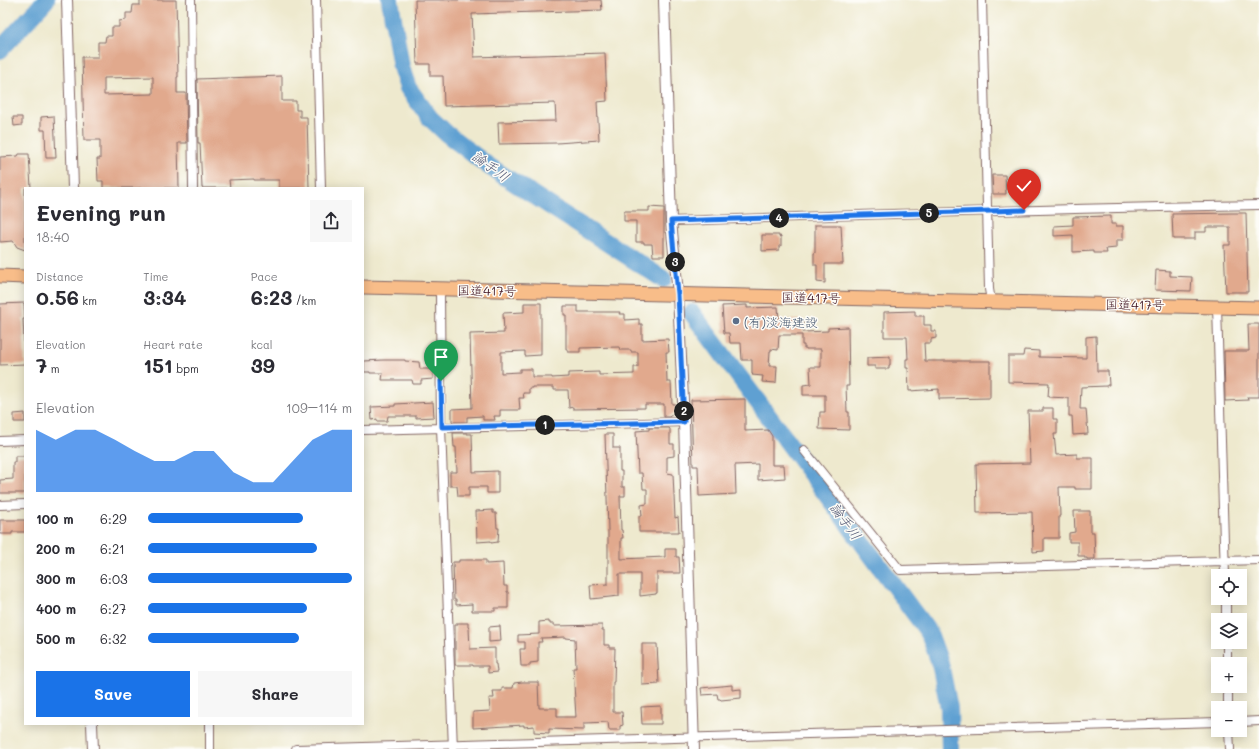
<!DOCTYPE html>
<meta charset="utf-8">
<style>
:root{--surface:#fff;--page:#f7f7f7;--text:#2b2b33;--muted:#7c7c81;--accent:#1a73e8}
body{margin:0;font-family:Mali,"Klee One",sans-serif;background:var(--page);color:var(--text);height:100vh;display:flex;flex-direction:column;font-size:15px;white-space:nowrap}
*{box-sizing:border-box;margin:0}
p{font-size:13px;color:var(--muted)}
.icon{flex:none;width:22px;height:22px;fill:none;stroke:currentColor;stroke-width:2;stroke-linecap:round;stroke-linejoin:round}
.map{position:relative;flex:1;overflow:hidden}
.details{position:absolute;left:24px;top:187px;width:340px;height:538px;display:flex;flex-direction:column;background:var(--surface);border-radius:0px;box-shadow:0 2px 10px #0003}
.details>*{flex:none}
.buttons{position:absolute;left:1211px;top:569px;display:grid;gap:8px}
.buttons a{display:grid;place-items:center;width:36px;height:36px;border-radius:0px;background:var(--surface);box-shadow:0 2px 10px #0003;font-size:20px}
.pin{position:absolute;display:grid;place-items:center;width:34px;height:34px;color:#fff;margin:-41px -17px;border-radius:50% 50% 50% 0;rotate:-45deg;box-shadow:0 0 4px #0007}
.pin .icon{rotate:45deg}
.km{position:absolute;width:20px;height:20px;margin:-10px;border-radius:50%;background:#222;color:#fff;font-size:11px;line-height:20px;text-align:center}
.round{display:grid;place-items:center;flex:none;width:42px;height:42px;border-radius:0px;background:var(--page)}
.head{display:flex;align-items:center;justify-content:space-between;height:68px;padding:0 12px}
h1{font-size:22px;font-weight:700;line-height:30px}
.figures{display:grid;grid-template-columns:repeat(3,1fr);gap:6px;height:68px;padding:4px 12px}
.figures div{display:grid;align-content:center}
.figures b{font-size:20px;font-weight:700}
.figures small{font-size:11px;font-weight:400}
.figures p{font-size:11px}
.chart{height:112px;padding:8px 12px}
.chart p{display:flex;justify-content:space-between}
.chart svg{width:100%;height:72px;margin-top:4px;fill:var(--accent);opacity:.7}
.action{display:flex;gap:8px;margin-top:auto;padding:8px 12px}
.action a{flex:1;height:46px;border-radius:0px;background:var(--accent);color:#fff;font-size:16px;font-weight:700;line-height:46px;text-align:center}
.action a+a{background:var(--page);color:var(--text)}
ul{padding:0 12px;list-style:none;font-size:13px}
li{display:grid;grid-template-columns:64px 48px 1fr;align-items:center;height:30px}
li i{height:10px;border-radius:5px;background:var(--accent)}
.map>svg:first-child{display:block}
</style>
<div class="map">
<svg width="1259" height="749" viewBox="0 0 1259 749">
<rect width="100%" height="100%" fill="#fdfcf7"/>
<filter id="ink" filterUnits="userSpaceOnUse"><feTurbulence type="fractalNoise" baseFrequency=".025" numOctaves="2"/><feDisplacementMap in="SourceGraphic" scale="8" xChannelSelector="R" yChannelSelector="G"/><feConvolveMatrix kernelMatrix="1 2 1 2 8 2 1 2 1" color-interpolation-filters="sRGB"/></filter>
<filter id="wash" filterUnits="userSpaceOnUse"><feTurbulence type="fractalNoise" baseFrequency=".012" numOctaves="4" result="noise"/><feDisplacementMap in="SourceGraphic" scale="16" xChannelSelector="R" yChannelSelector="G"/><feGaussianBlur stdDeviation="0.9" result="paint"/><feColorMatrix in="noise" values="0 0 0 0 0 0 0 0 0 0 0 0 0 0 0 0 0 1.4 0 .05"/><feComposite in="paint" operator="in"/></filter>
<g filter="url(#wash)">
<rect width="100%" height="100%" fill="#eee9ce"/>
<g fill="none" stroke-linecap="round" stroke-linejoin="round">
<path stroke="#5fa0d2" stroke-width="18" d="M390 0 401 67 408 88 430 118 447 134 487 165 663 279
M0 50 46 0
M692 313 929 633 940 663 949 708 950 749"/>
</g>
<g id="blocks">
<path fill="#e1a98d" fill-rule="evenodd" d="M140 0H176L178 77H177V93H186L187 143H178L179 188H103V181H98L97 159H100V140H84L82 57H98V42H105L106 36H112V27H119V21L126 20V13H132L133 5H140ZM153 77V94L104 95V78Z
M415 0H601L602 10 472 14 474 57 605 53 607 101 597 102 599 140 557 143 499 144 498 122 556 121 555 103 444 106 443 76H430V64H417Z
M282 76V101H296V110H300V117H307L309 188H279V180H254V179L229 180 230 188H202L200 143H198L197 79Z
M54 116 56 158H46L45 130H41V117Z
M13 117H22V125L14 126Z
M19 154H29L31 188H25V250L17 247 13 241 0 242V157L18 156Z
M992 175H1005L1006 194H993Z
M649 207 664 208V256H653L652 244H644V242H636V221H624V211H649Z
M1231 213H1246L1248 292H1226L1224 245H1230V227H1206V232H1195V239H1173L1172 214Z
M1111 216V224H1116V226H1123V240H1116V248L1106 249 1107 253H1094V251L1073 252V235L1054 236V226L1073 225V217Z
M815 225H841L843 264H825V283L817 282V265H814V253H815Z
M762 235H779V237L781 236V246H779V250L762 251Z
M1156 270 1170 271V276L1192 277 1191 291 1155 290Z
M24 303 25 319H23L25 364 0 365V304Z
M524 303H541V355L525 356V351L501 352V373L520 372V369H532V377H552V378L568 377V373L599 372V375L634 374V367H638V352H631V350H620L619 347 580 348V352H568V349H566V315H564V306H578V312H620L619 314H625V320L639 319V324H642V340L668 339 669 352H666L667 382H671L672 404H675V412L669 417H664V404H645V408L573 409V407L569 408 568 390H554V387H532V388H529V393H523L524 398H519L520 410H500V416H494L495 420H483V416L467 417V422H453L452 421V409L472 408 470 334 504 333 503 313 524 312Z
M747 305V308L778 307 779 320H803V332L828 331V328L848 327 849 386H846L847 412H849V430L819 429 820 412H825V395H803V385L811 384 810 367H821V349H806V348H804V345H802V335H779L778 350 771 349V351H770L769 366H777L776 383 762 382 763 376 752 375 753 374H752V360H742L741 343H730L729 333H724L722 306Z
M915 311V316H924V325H931V331H936V338L931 339V343H924L925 361H990V398L939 399V389L909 391 908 368H906V359H908L907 337H884V312Z
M1248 324H1259V397H1247L1248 400 1225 401 1224 351H1249Z
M1096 336 1097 371H1108L1109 385H1107V386L1081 387 1080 409H1086L1088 434 1073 435 1072 416H1069V398L1048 397 1049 383 1008 382V356H1023L1024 350 1039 351V357L1086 358V337Z
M890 357V365H889V369H875V366H867V358Z
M383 360H405V361L419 362 420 369H433V379L421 380V384H413L412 380H382L383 373H370V372H364V361Z
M745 399V431L768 430 772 436V465H784L785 478 758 480V464L735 465 736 494 699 496 698 466H693L691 400Z
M433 402 434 417 416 418V416H388L387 421H377V419L372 420 371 407 395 406V404Z
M1043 408H1053V419H1057V434H1054L1056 455 1077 454V458H1093V473H1092V489H1075V487H1059L1060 516H1059V538H1044V551L1033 552 1032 512 977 513 976 464 1030 463 1028 411H1043Z
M25 413V422H14V414Z
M649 428H669L670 429V444H674V456L667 457V473L673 474 675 518 678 517 679 532H639V516H642L641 505 647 504V489H643L642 473H638L636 431 649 430Z
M453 433H467V434H472L473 472 498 471V493H487V487H469V496H458L457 486H450V472H457L456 447H454Z
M605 434H613V448H620V471H622V487H625V496H620L621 530H622L623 538H621V559L665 557V549H676V557H679L680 573H657V593H656V594L640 596V574H619V596L591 599 590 585 608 584V530Z
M15 456H25V493H0V480L13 479V462H15Z
M493 510V513H496L497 528H499L498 542 491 543V541L477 542 476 511Z
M1074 511H1090V532H1094L1095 559H1087V558H1084V556H1078V542H1069V533L1075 532Z
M0 520H25V532H12V534H0Z
M459 560H486V564L503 563 504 586H507V592H508V608H495V611H472V604L456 605V600H454L453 562H459Z
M548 621V622H550V624H554V626L602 625V630H604V645H609V648H615L614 682H613V712H622L623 725 620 726V730H609L608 722 586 723H584V730L549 729V733L534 732V726L524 727V725L473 728V712L490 711 489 698H494L493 691H502V688H513L514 683 522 682H538L539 708H557V717H576L573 668H576L575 639 566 638V637L541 638 542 642H538V662L530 663V666H521L520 649H525V642H518V635L539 634V622Z
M457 623H468V627L469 628 470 649 495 648V664H496L497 672 488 673V666H473V665H455V625H457Z
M500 626 501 641 489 642V627Z
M642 644H657L659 684 642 685Z
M732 685V690L741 689V698L721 700 720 699H718L717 694 702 695 701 688Z
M661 706V724H642L641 707Z"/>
</g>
</g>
<g filter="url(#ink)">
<use href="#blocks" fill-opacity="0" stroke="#836664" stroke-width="1"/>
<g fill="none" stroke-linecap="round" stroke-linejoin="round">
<g stroke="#836664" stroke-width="10">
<path id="minor" d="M191 0 193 188
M316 0 321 188
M982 0 989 289 991 301
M671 221C867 215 1063 208 1259 205
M440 289 441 427 453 749
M1217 306 1225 576
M363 430 684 422
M0 441 25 440
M804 450 900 570 1259 560
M0 505 25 504
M1226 598V620
M1227 642V664
M1228 686V708
M1240 722 1259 721
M210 724V749
M1229 730 1230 749
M296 749 1218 722"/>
</g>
<g stroke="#836664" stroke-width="12">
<path id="tertiary" d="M67 0 73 188
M664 0 671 221 678 294 684 422 694 749
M92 724 93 749"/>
</g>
<g stroke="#836664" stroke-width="15">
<path id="trunk" d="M0 276 25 277
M363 287 1259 308"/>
</g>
<use href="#minor" stroke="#fff" stroke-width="8"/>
<use href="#tertiary" stroke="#fff" stroke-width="10"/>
<use href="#trunk" stroke="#f8bd89" stroke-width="13"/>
</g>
</g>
<g fill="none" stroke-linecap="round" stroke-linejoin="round" filter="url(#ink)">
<g stroke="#fff" stroke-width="8">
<path id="route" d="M441 381 442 427 684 422 678 294 671 221 1024 210"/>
</g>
<use href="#route" stroke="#1a73e8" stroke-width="5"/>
</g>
<circle fill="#5c6f8a" stroke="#fdfcf7" stroke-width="1.5" cx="736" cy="321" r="4"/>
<g text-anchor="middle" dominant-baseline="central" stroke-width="3" stroke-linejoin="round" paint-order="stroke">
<g font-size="13" fill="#4a1f2b" stroke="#fdfcf7">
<text transform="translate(487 290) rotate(1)">国道417号</text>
<text transform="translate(811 297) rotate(1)">国道417号</text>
<text transform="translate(1135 304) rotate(1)">国道417号</text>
</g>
<g font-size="13" fill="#4e5e75" stroke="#fdfcf7" text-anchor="start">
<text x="744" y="321">(有)淡海建設</text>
</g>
<g font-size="14" font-style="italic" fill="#535976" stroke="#fdfcf7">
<text transform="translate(491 166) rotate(36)">論手川</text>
<text transform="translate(846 521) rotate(54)">論手川</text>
</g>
</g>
</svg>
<div class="buttons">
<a><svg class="icon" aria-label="locate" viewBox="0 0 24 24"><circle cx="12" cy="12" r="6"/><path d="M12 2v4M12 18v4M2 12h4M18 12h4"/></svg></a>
<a><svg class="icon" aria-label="layers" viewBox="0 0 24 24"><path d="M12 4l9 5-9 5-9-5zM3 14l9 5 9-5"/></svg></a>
<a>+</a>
<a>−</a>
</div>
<div class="pin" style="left:441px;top:381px;background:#1e9e55"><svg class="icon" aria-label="arrive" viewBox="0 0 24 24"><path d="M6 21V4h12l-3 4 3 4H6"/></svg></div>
<div class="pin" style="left:1024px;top:210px;background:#d93025"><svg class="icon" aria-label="check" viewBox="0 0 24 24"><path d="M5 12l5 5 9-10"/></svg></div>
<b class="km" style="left:545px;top:425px">1</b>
<b class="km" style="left:684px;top:411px">2</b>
<b class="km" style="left:675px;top:262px">3</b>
<b class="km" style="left:779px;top:218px">4</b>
<b class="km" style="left:929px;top:213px">5</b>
<section class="details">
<div class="head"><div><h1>Evening run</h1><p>18:40</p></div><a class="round"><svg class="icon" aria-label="share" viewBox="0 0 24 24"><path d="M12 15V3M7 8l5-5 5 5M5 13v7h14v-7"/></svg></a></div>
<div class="figures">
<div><p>Distance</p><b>0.56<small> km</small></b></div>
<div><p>Time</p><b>3:34</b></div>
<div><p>Pace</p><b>6:23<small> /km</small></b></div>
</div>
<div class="figures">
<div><p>Elevation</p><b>7<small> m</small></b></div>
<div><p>Heart rate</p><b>151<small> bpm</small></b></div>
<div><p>kcal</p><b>39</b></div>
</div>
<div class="chart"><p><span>Elevation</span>109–114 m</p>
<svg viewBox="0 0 160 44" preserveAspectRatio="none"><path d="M0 44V6L10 12L20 6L30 6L40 12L50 19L60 25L70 25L80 19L90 19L100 32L110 38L120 38L130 25L140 12L150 6L160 6V44z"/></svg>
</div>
<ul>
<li><b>100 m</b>6:29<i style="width:76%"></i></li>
<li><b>200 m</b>6:21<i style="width:83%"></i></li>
<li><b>300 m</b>6:03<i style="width:100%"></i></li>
<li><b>400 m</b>6:27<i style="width:78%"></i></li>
<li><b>500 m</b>6:32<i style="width:74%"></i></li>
</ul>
<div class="action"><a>Save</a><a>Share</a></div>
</section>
</div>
